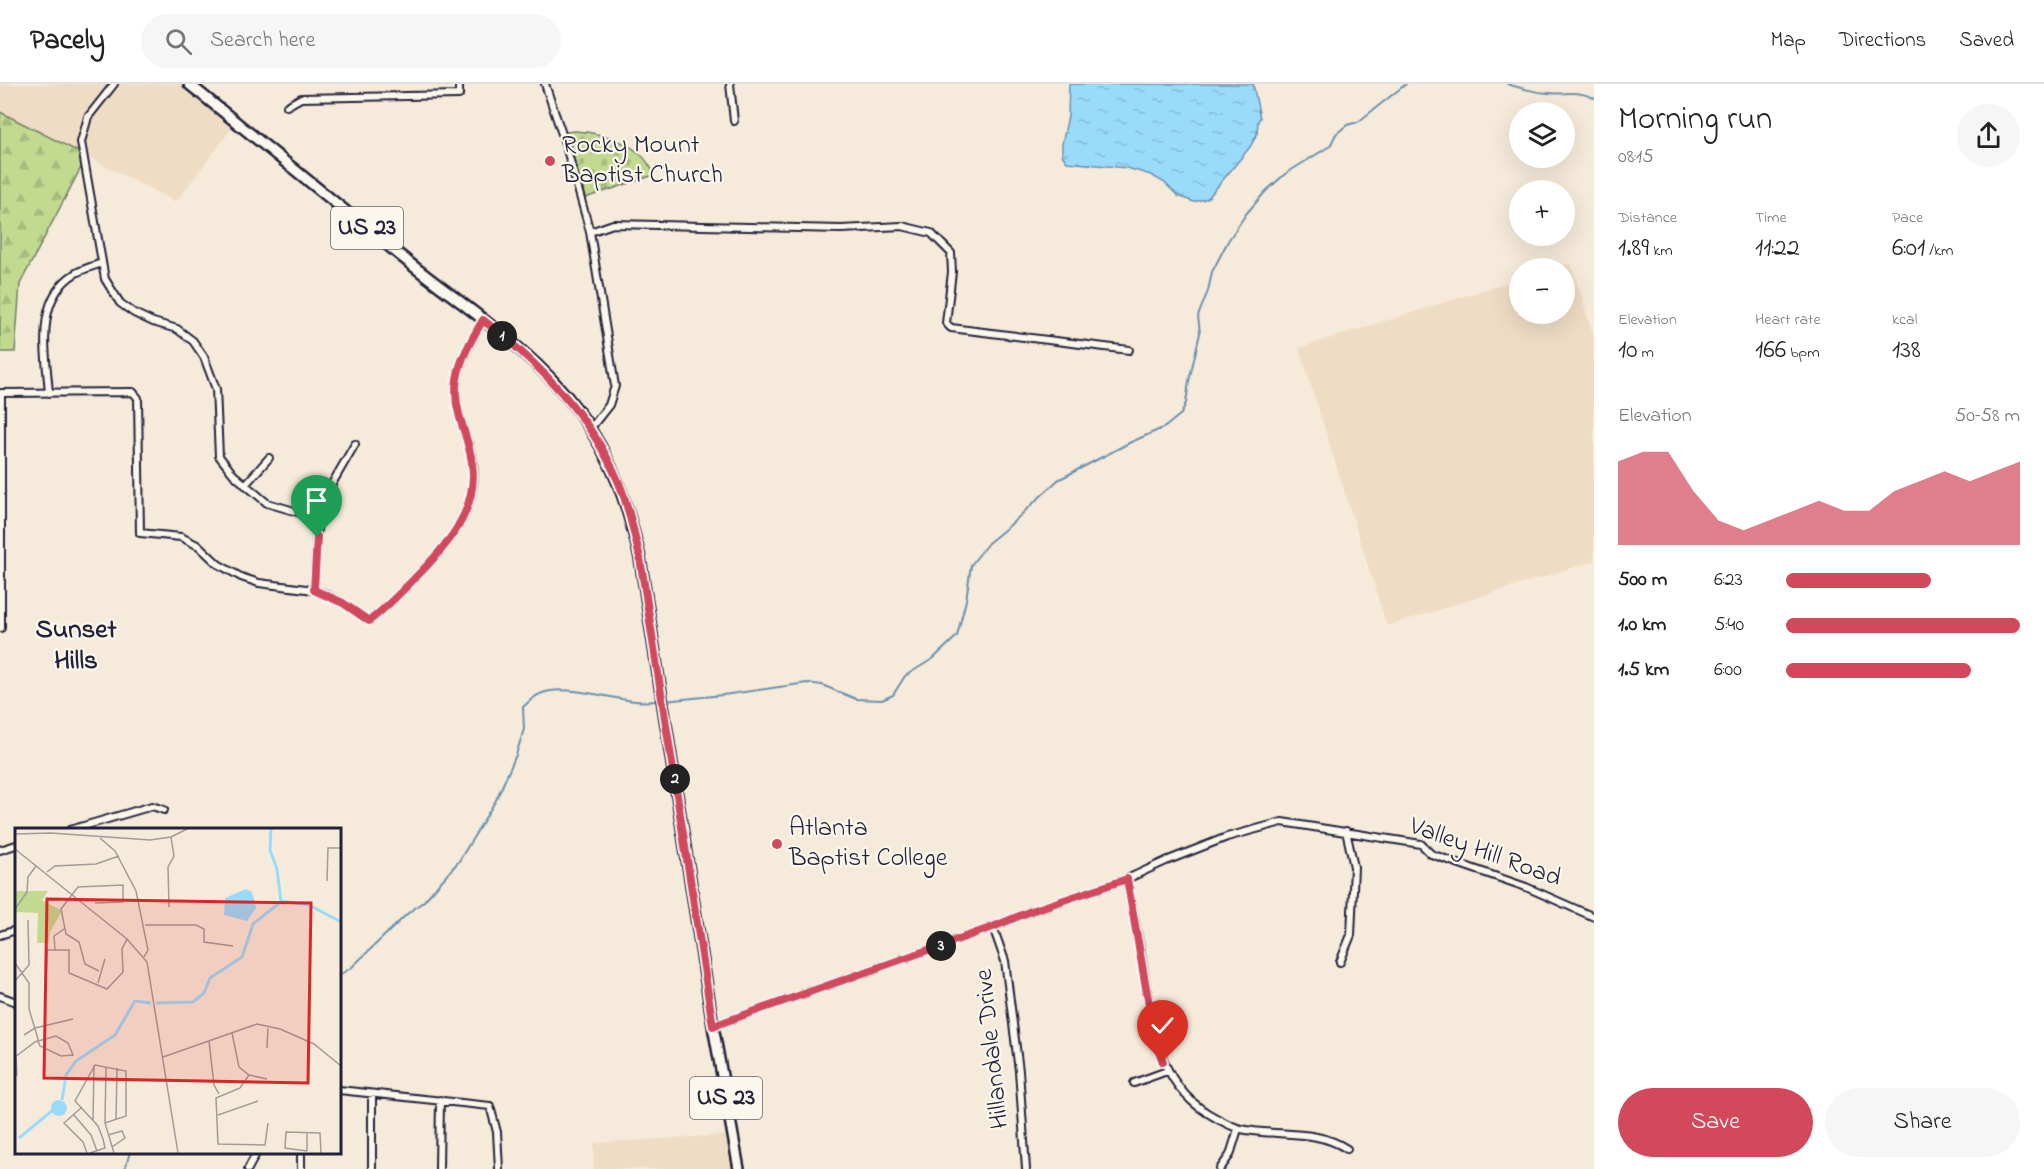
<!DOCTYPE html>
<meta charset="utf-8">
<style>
:root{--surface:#fff;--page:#f6f6f6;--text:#222;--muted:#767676;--line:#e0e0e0;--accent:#d1495b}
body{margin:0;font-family:"Indie Flower",sans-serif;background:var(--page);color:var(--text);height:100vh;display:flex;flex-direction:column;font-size:22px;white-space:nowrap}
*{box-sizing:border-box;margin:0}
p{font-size:20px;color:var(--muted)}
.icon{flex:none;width:33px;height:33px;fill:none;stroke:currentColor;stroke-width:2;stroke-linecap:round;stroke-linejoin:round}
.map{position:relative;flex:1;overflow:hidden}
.sheet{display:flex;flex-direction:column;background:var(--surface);width:450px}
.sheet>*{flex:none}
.fabs{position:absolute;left:1509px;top:18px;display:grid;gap:12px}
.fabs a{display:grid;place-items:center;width:66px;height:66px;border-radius:50%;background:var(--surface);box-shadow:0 6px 24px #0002;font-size:30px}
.pin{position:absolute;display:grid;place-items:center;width:51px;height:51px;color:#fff;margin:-62px -26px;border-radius:50% 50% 50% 0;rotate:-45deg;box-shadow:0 0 6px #0007}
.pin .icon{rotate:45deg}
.km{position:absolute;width:30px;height:30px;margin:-15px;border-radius:50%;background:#222;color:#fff;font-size:16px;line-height:30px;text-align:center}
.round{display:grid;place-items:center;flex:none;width:63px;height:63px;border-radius:32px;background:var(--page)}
.head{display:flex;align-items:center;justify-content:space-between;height:102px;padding:0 24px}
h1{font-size:33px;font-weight:600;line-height:45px}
.metrics{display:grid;grid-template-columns:repeat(3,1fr);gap:9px;height:102px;padding:6px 24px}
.metrics div{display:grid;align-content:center}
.metrics b{font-size:26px;font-weight:600}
.metrics small{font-size:16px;font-weight:400}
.metrics p{font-size:16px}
.chart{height:168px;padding:12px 24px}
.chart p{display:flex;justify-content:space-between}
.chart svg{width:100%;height:108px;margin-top:6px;fill:var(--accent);opacity:.7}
.cta{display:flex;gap:12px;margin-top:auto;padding:12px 24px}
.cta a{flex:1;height:69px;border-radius:36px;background:var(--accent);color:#fff;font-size:24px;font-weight:600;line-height:69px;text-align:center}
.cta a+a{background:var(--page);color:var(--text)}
ul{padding:0 24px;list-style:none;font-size:20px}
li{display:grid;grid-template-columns:96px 72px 1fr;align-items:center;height:45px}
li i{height:15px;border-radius:8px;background:var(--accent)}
header{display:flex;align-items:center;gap:36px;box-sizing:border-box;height:84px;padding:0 30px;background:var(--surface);border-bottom:2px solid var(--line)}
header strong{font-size:28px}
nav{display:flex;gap:33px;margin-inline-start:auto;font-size:21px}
.search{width:420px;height:54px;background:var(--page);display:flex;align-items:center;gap:15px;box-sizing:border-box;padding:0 21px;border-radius:33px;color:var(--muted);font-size:22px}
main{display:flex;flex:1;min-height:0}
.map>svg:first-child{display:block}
</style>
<header>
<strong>Pacely</strong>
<div class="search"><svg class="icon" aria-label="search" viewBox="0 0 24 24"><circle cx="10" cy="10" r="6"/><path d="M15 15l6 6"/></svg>Search here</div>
<nav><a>Map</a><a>Directions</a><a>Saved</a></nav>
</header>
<main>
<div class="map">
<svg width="1594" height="1085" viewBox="0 0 1594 1085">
<defs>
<pattern id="forest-firs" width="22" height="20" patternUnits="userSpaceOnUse" patternTransform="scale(1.5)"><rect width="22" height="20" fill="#c1da90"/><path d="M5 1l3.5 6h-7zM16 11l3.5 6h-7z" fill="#a6bb7d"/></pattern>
<pattern id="cemetery-stones" width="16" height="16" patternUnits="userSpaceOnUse" patternTransform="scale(1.5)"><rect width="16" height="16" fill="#c1da90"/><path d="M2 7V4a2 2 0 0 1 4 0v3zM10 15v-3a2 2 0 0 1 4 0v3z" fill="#a6bb7d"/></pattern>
<pattern id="water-ripples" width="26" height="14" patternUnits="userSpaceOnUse" patternTransform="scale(1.5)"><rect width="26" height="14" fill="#9adbfc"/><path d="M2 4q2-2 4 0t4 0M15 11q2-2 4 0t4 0" fill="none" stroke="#84bcd9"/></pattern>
</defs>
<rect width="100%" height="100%" fill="#f6ebda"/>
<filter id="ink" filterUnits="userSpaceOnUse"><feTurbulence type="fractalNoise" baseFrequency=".0167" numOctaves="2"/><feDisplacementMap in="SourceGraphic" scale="12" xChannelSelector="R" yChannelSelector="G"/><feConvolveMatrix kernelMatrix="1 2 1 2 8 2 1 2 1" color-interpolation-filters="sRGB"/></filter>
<g filter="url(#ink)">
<path fill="#efdcc4" d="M0 0H187L236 39 176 118 0 28Z
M1571 179 1594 253V477L1387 542 1299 264 1519 195 1520 230H1564V184H1554Z
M726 1051 733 1085H594V1059Z"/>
<path fill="url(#forest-firs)" stroke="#727e66" stroke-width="1.5" d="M0 28 87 72 20 200 15 268H0Z"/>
<path fill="url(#cemetery-stones)" stroke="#727e66" stroke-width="1.5" d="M575 47C605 49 643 60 654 91L585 114 566 48Z"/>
<path fill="url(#water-ripples)" stroke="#6a91af" stroke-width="1.5" d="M1069 0H1253L1260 34 1258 37 1257 50 1250 63 1208 114 1194 118 1178 112 1165 99 1151 91 1127 84 1067 78 1062 71V60L1068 32Z"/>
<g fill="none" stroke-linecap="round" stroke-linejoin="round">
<path stroke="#6a91af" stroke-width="2" d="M1507 0C1520 4 1534 8 1548 9 1568 11 1574 5 1594 14
M664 617 723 611 807 599 822 601 856 615 882 616 893 611 905 592 934 574 957 552 966 516 971 481 988 459 1009 442 1058 396 1129 359 1165 343 1181 330 1186 319 1189 297 1200 249 1198 232 1208 207 1212 188 1228 157 1246 130 1266 107 1285 90 1330 62 1336 50 1347 41 1358 38 1406 0
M339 891 351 884 407 830 424 817 459 777 496 716 516 671 524 645 523 623C528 619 533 613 538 611 560 598 610 615 635 617 642 618 651 617 658 617
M125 1085 130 1068"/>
<g stroke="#22223b" stroke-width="10">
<path id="street" d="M114 0 88 33 81 58 105 195 120 219 134 229 153 238 177 245 193 257 204 273 216 305 219 372 234 391 267 419 301 429 318 431
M545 0 566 62 590 148 615 302 609 321 590 345
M730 0 734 37
M287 22 301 14 459 11V0
M590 148 613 140 841 145 902 142 931 149 951 169 952 188 946 239 951 244 1129 266
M49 309C46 268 34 214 76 189 83 185 93 182 102 179
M245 401 269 374
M314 506 318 424 355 360
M1 544V309L133 308 138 314 140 449 181 453 199 462 218 480 241 493 259 499 314 506 325 510 343 519 369 537C385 525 399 510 413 496 445 464 479 428 473 379 470 362 463 346 459 330 449 294 466 266 483 236
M70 746 152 722 164 726
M0 766 16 761
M1127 795C1131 822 1138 849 1142 876 1152 936 1154 1002 1216 1034 1224 1038 1232 1043 1241 1045 1276 1053 1315 1044 1347 1065
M993 843 1005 877 1019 987 1026 1085
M0 851 16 846
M1340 878 1351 851 1354 783 1346 747
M0 912 16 918
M713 942 993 843 1031 827 1127 795 1166 777 1227 753 1282 738 1421 760 1431 770 1526 803 1594 833
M1134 999 1167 987
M339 1006 490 1022 497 1048 499 1085
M248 1085 257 1068
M301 1085V1068
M372 1085V1010
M439 1085 440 1016
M1220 1085 1230 1071 1238 1045"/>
</g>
<g stroke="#22223b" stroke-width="14">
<path id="primary" d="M189 0C263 60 337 121 412 181 469 226 536 269 579 328 613 376 627 418 640 474L713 942 739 1085"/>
</g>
<use href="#street" stroke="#fbf7ec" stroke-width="6"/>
<use href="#primary" stroke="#fbf7ec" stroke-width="9"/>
</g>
</g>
<g fill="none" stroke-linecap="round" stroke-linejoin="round" filter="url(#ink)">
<g stroke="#fff" stroke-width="12">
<path id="route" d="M317 453 314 506 343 519 369 537C385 525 399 510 413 496 445 464 479 428 472 379 470 362 463 346 459 330 449 294 465 266 483 236 540 280 591 332 619 399 629 423 634 449 640 474L713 942 993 843 1031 827 1127 795 1155 955 1163 978"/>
</g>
<use href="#route" stroke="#d1495b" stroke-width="8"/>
</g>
<g fill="#d1495b" stroke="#fbf7ec" stroke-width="2">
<circle cx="550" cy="77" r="6"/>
<circle cx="777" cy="760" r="6"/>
</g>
<g text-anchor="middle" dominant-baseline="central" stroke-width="4.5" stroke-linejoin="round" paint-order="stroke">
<g fill="#fbf7ec" stroke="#636270" stroke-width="1.5">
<rect x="331" y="123" width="72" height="42" rx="4.5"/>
<rect x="690" y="993" width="72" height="42" rx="4.5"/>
</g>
<g font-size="24" font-weight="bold" fill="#22223b">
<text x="367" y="144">US 23</text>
<text x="726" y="1014">US 23</text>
</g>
<g font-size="26" fill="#22223b" stroke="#fbf7ec" text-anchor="start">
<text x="562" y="62">Rocky Mount<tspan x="562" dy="30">Baptist Church</tspan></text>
<text x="789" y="745">Atlanta<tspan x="789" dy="30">Baptist College</tspan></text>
</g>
<g font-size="26" fill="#22223b" stroke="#fbf7ec">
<text transform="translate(1485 769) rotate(20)">Valley Hill Road</text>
<text transform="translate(993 965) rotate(-96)">Hillandale Drive</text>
</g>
<g font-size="27" font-weight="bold" fill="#22223b" stroke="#fbf7ec">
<text x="76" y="546">Sunset<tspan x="76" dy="31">Hills</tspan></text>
</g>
</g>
<g transform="translate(15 744)">
<rect width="326" height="326" fill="#f6ebda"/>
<path d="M0 63H33L27 72 47 83 35 104 34 115H22L23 85 0 84Z" fill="#c1da90"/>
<path d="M231 61 237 64 241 80 232 93 209 87 210 70ZM36 280a8 8 0 1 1 16 0a8 8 0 1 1-16 0Z" fill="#9adbfc"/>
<path fill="none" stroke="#9adbfc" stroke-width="3" d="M256 1 255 22 262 41 266 74M141 175 178 174 189 165 195 150 227 129 238 96 267 73 294 77 326 94M47 272 51 247 61 233 100 207 120 173 136 175M4 310 38 282"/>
<path fill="none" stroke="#a19b9a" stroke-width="1.5" d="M0 6 36 5 135 12 156 9 172 1M85 10 100 23 121 63 133 122 129 129M0 21 112 111 132 134 163 325M32 44 40 38 81 36 104 28M312 53 313 20H326M80 75 108 74V57L63 59 46 81 51 106 64 114 70 136 84 143M154 79 153 39 159 28 156 9M0 81 12 64 13 49 21 38M130 97H181L189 101V114L218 118M40 122 39 108 49 101M0 135 14 155V181L23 211V213L25 218 46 228 58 227 53 215 41 208 23 213 20 214 0 229M0 153 14 137 13 92M83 155 90 131M31 161 32 122H54V145L92 161 108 144 107 121 112 111M217 205 224 239 234 247 252 251M9 207 20 200 58 191M194 213 199 257 204 266M252 220 253 198M1 229 2 248M148 229 242 196 265 201 299 216 326 238M91 239 90 295 99 325M234 247 225 260 201 270 203 316 250 317 253 295M66 280 49 295 68 314 72 325M58 286 76 307 82 323M203 287 243 273M78 292 79 237M101 292 102 240M93 307 107 303 110 310 97 319M292 323 270 320 271 304 305 305 306 325M292 323V304M75 325 90 320 88 311 83 298 60 273 80 237 111 243V288L90 295"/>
<path fill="#d62828" fill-opacity="0.15" stroke="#d62828" stroke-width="3" d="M32 71 296 75 293 255 29 250Z"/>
<rect width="326" height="326" fill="none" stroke="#22223b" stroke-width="3"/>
</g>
</svg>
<div class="fabs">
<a><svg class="icon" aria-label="layers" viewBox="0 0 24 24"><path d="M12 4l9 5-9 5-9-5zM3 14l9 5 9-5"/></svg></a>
<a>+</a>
<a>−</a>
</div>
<div class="pin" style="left:317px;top:453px;background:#1e9e55"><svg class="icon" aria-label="arrive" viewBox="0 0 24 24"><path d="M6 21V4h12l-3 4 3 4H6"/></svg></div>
<div class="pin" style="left:1163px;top:978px;background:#d93025"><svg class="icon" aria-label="check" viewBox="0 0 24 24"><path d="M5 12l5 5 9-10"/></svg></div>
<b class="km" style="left:502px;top:252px">1</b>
<b class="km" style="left:675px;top:695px">2</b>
<b class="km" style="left:941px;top:862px">3</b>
</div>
<section class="sheet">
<div class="head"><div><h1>Morning run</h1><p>08:15</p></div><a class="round"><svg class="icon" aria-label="share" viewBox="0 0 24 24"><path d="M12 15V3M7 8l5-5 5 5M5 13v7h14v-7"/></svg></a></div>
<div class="metrics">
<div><p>Distance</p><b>1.89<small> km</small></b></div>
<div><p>Time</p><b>11:22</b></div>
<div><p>Pace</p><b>6:01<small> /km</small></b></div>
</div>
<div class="metrics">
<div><p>Elevation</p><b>10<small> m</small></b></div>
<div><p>Heart rate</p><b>166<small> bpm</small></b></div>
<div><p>kcal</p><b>138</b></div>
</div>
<div class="chart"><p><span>Elevation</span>50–58 m</p>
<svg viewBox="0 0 160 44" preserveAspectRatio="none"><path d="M0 44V10L10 6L20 6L30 22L40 34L50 38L60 34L70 30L80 26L90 30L100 30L110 22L120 18L130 14L140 18L150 14L160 10V44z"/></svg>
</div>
<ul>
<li><b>500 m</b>6:23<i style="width:62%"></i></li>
<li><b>1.0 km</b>5:40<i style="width:100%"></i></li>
<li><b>1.5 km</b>6:00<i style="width:79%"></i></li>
</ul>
<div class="cta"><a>Save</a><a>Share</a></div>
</section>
</main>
